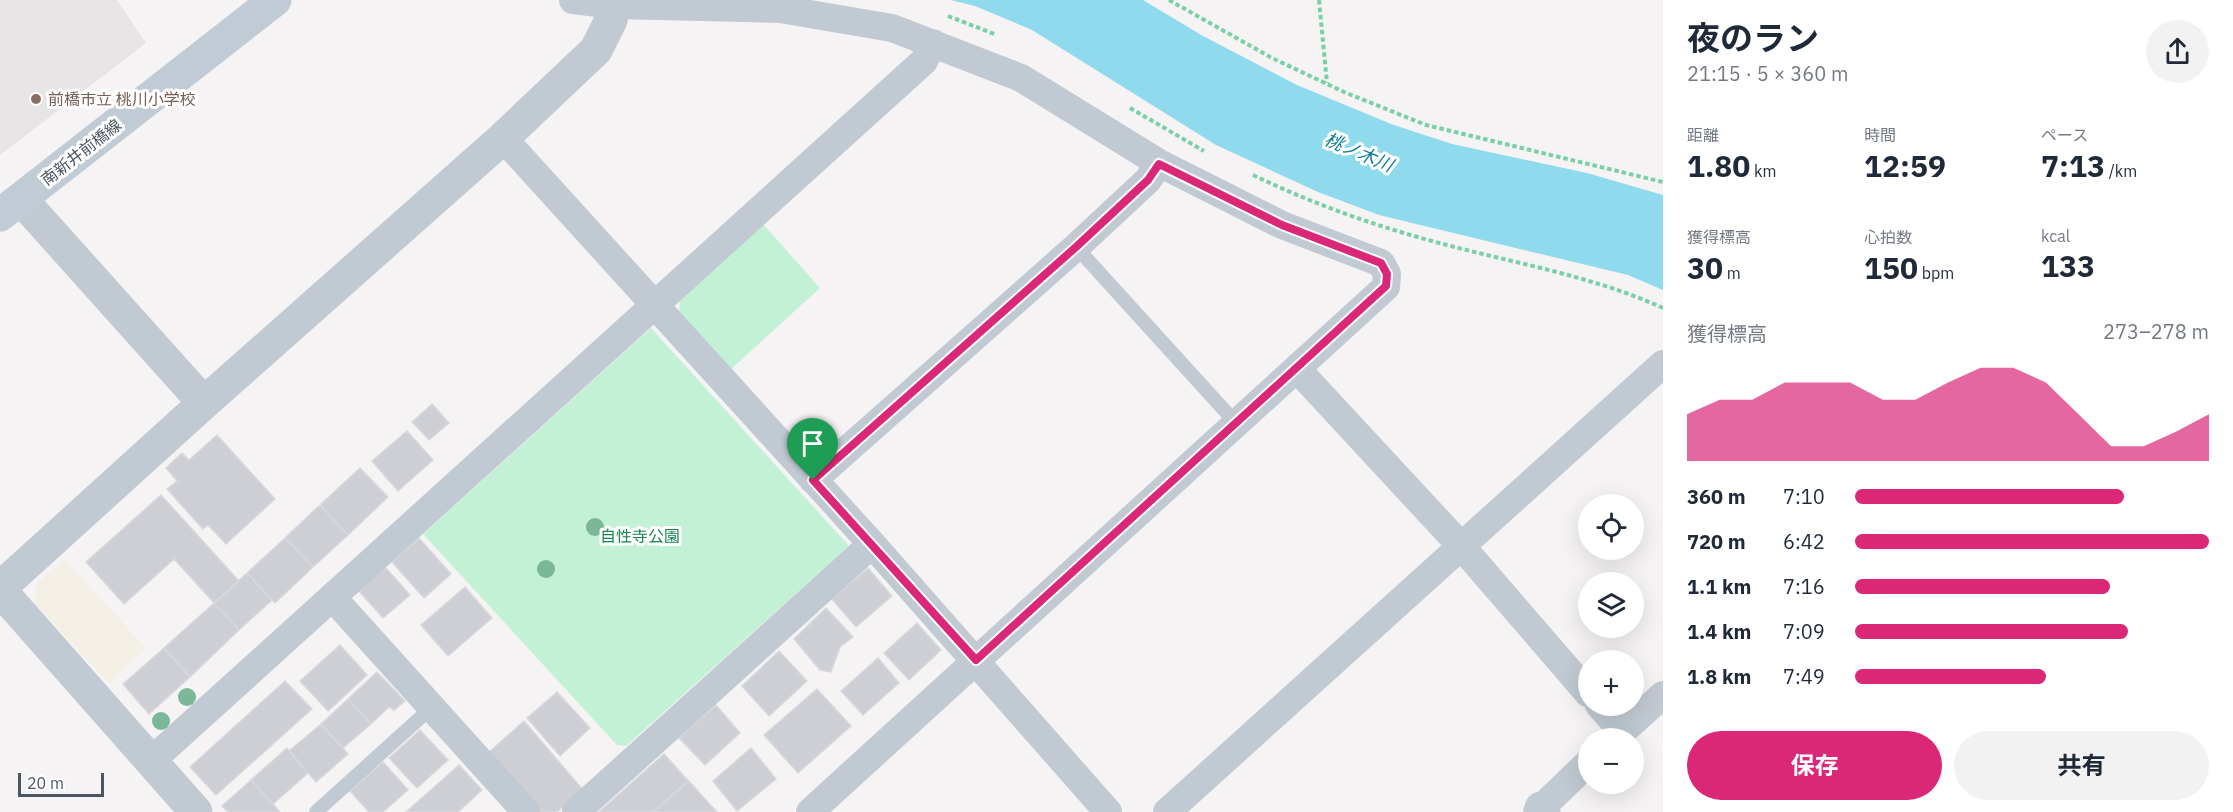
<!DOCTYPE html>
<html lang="ja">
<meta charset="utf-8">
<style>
:root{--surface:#fff;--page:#f2f2f3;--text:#1f2937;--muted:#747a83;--accent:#db2777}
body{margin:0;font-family:"IBM Plex Sans","Noto Sans JP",sans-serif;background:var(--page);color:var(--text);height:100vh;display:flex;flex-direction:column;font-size:22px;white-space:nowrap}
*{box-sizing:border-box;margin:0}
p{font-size:20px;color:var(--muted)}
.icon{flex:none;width:33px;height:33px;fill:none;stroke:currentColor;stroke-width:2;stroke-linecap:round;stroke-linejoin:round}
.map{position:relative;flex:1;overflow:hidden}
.drawer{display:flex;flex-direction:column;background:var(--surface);width:570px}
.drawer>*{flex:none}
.tools{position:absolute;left:1578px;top:494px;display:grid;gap:12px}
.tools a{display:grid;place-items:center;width:66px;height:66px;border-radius:50%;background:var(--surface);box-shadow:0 6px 24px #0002;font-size:30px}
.scale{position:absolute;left:18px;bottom:15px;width:86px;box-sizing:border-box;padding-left:6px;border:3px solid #4a5661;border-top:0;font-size:16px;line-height:21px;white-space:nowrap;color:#4a5661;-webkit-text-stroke:4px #fff;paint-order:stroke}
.pin{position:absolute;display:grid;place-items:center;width:51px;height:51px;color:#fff;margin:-62px -26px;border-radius:50% 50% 50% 0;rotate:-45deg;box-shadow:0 0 6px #0007}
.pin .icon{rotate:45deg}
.round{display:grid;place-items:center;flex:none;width:63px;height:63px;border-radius:32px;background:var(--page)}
.summary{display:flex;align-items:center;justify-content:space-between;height:102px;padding:0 24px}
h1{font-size:33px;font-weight:700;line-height:45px}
.figures{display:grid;grid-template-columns:repeat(3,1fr);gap:9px;height:102px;padding:6px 24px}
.figures div{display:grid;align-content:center}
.figures b{font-size:30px;font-weight:700}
.figures small{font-size:16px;font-weight:400}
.figures p{font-size:16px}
.chart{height:168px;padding:12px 24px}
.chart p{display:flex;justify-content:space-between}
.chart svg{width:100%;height:108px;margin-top:6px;fill:var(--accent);opacity:.7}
.primary-button{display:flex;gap:12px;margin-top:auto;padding:12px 24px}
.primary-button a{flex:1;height:69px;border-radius:36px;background:var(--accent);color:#fff;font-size:24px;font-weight:700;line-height:69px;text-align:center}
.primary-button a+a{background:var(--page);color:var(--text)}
ul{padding:0 24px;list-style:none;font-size:20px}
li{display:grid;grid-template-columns:96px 72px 1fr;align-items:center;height:45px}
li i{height:15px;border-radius:8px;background:var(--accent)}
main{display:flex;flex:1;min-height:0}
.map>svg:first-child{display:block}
</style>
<main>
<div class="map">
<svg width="1663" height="812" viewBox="0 0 1663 812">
<rect width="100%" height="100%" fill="#f5f3f3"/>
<path fill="#e6e4e5" d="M0 0H117L146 43 0 155Z"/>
<path fill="#c3f1d5" d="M763 224 820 288 730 370 679 318 680 298Z
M651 328 849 546 626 746 617 745 423 534Z"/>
<path fill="#f5f0e5" d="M65 560 146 648 109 683 35 604 36 583Z"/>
<path fill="#90daee" d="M951 0H1143L1203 36 1297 85 1391 124 1452 144 1587 173 1663 195V290L1628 275 1379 215 1318 192 1216 145 1032 30 975 6Z"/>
<path fill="#cdcfd5" stroke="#d7d9de" stroke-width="1.5" d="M432 404 449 423 429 440 412 422Z
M407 431 433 460 398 491 372 461Z
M217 435 275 499 226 544 208 525 203 529 167 489 177 481 166 468 182 453 189 460Z
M360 468 388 497 348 535 320 505Z
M161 495 239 581 214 603 174 559 124 604 86 562Z
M320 505 348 535 313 567 285 538Z
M285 538 313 567 275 603 247 573Z
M419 538 451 574 424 598 392 562Z
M385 567 410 595 383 618 359 591Z
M868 568 892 596 856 627 832 599Z
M247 573 272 600 239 630 214 603Z
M465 587 492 618 448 656 421 625Z
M214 603 239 630 190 677 164 648Z
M826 608 853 637 840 647 831 672 820 670 794 639Z
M917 623 941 650 909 680 884 653Z
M340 645 367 675 328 711 300 681Z
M164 648 190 677 149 714 123 684Z
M779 651 807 681 769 716 742 686Z
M878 658 899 683 863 715 841 691Z
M377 672 405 701 394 710 389 707 371 724 348 699Z
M285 681 312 709 216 795 190 767Z
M817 689 851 726 798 773 764 735Z
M557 692 590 728 560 756 527 718Z
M348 699 371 724 343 748 321 724Z
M716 705 740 733 705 765 679 738Z
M524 721 583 790 557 812H539L488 753Z
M321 724 348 754 316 782 289 751Z
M420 730 448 760 417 788 389 758Z
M287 748 308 773 273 804 251 780Z
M751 748 776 779 737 811 713 781Z
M664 754 688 781 653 812H599Z
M664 754 717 812H599Z
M383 762 408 790 383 812H369L350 791Z
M459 765 482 790 458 812H406Z
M251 780 273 804 280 812H228L222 806Z"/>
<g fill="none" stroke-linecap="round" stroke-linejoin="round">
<path stroke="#7ad0a6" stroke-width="4" stroke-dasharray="4.5 3" stroke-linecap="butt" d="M1169 0 1272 58 1344 92 1426 125 1663 182
M1319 0 1327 83
M948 16 997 35
M1130 108 1204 151
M1253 175C1315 205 1381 228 1447 245 1519 264 1595 277 1663 308"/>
<path stroke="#c1cad2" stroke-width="14" d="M1076 247 1236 423
M316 812 431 708"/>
<path stroke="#c1cad2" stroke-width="28" d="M573 0 614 5 780 9 892 28 1021 78 1159 163 1282 225 1381 263 1387 274 1386 287 810 812
M503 138 872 544 1108 812
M1297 369 1462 547 1588 693
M813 480 1076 247 1148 180 1159 163
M333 598 526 812
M1599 705 1622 731
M1615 738 1663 695
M150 762 924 61 933 43
M576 812 872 544
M1167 812 1663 364
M1537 812 1588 763"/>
<path stroke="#c1cad2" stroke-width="33" d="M21 199 204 403
M0 588 204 403 503 138 596 50 611 20 614 5
M0 590 196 812
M1541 808 1544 812"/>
<path stroke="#c1cbd6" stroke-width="33" d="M0 215 275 0"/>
</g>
<g fill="#7bb799">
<circle cx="595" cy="527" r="9"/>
<circle cx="546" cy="569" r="9"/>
<circle cx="187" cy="697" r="9"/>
<circle cx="161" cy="721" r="9"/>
</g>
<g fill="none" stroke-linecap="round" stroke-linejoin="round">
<g stroke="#fff" stroke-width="12">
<path id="route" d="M1159 164 1282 225 1381 263 1387 274 1386 286 976 660 813 480 1076 247 1148 180Z"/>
</g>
<use href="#route" stroke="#db2777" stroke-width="8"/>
</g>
<circle fill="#8d6e63" stroke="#fff" stroke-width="2" cx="36" cy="99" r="6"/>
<g text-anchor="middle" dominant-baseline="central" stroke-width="6" stroke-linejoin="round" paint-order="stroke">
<g font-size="16" fill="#785e54" stroke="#fff" text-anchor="start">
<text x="48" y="99">前橋市立 桃川小学校</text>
</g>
<g font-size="16" fill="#4a5661" stroke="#fff">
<text transform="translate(81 152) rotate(-38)">南新井前橋線</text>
</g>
<g font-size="16" fill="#17864f" stroke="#fff">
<text x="640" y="536">自性寺公園</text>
</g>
<g font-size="18" font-style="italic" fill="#0c7c9b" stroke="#fff">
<text transform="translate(1359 152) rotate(23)">桃ノ木川</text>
</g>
</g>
</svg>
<div class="tools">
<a><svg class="icon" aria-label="locate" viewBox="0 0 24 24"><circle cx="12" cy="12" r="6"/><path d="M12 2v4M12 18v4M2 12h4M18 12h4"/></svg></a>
<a><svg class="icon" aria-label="layers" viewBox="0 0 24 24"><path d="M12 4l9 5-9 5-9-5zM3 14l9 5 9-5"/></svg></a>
<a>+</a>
<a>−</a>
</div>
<div class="scale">20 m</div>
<div class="pin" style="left:813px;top:480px;background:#1e9e55"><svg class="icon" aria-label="arrive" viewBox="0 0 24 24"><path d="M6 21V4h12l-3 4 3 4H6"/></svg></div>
</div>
<section class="drawer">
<div class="summary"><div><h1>夜のラン</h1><p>21:15 · 5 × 360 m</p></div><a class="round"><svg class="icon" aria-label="share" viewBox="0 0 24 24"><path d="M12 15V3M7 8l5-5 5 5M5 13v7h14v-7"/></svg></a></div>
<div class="figures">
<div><p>距離</p><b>1.80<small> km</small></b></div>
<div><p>時間</p><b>12:59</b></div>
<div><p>ペース</p><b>7:13<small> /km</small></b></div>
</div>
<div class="figures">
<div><p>獲得標高</p><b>30<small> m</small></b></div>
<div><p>心拍数</p><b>150<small> bpm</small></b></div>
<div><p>kcal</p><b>133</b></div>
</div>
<div class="chart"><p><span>獲得標高</span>273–278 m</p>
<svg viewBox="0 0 160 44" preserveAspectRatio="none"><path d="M0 44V25L10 19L20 19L30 12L40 12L50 12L60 19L70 19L80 12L90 6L100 6L110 12L120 25L130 38L140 38L150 32L160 25V44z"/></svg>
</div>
<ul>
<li><b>360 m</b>7:10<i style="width:76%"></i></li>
<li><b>720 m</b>6:42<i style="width:100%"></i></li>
<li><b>1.1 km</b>7:16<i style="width:72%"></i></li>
<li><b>1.4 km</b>7:09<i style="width:77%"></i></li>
<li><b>1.8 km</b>7:49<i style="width:54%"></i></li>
</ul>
<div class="primary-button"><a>保存</a><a>共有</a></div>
</section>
</main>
